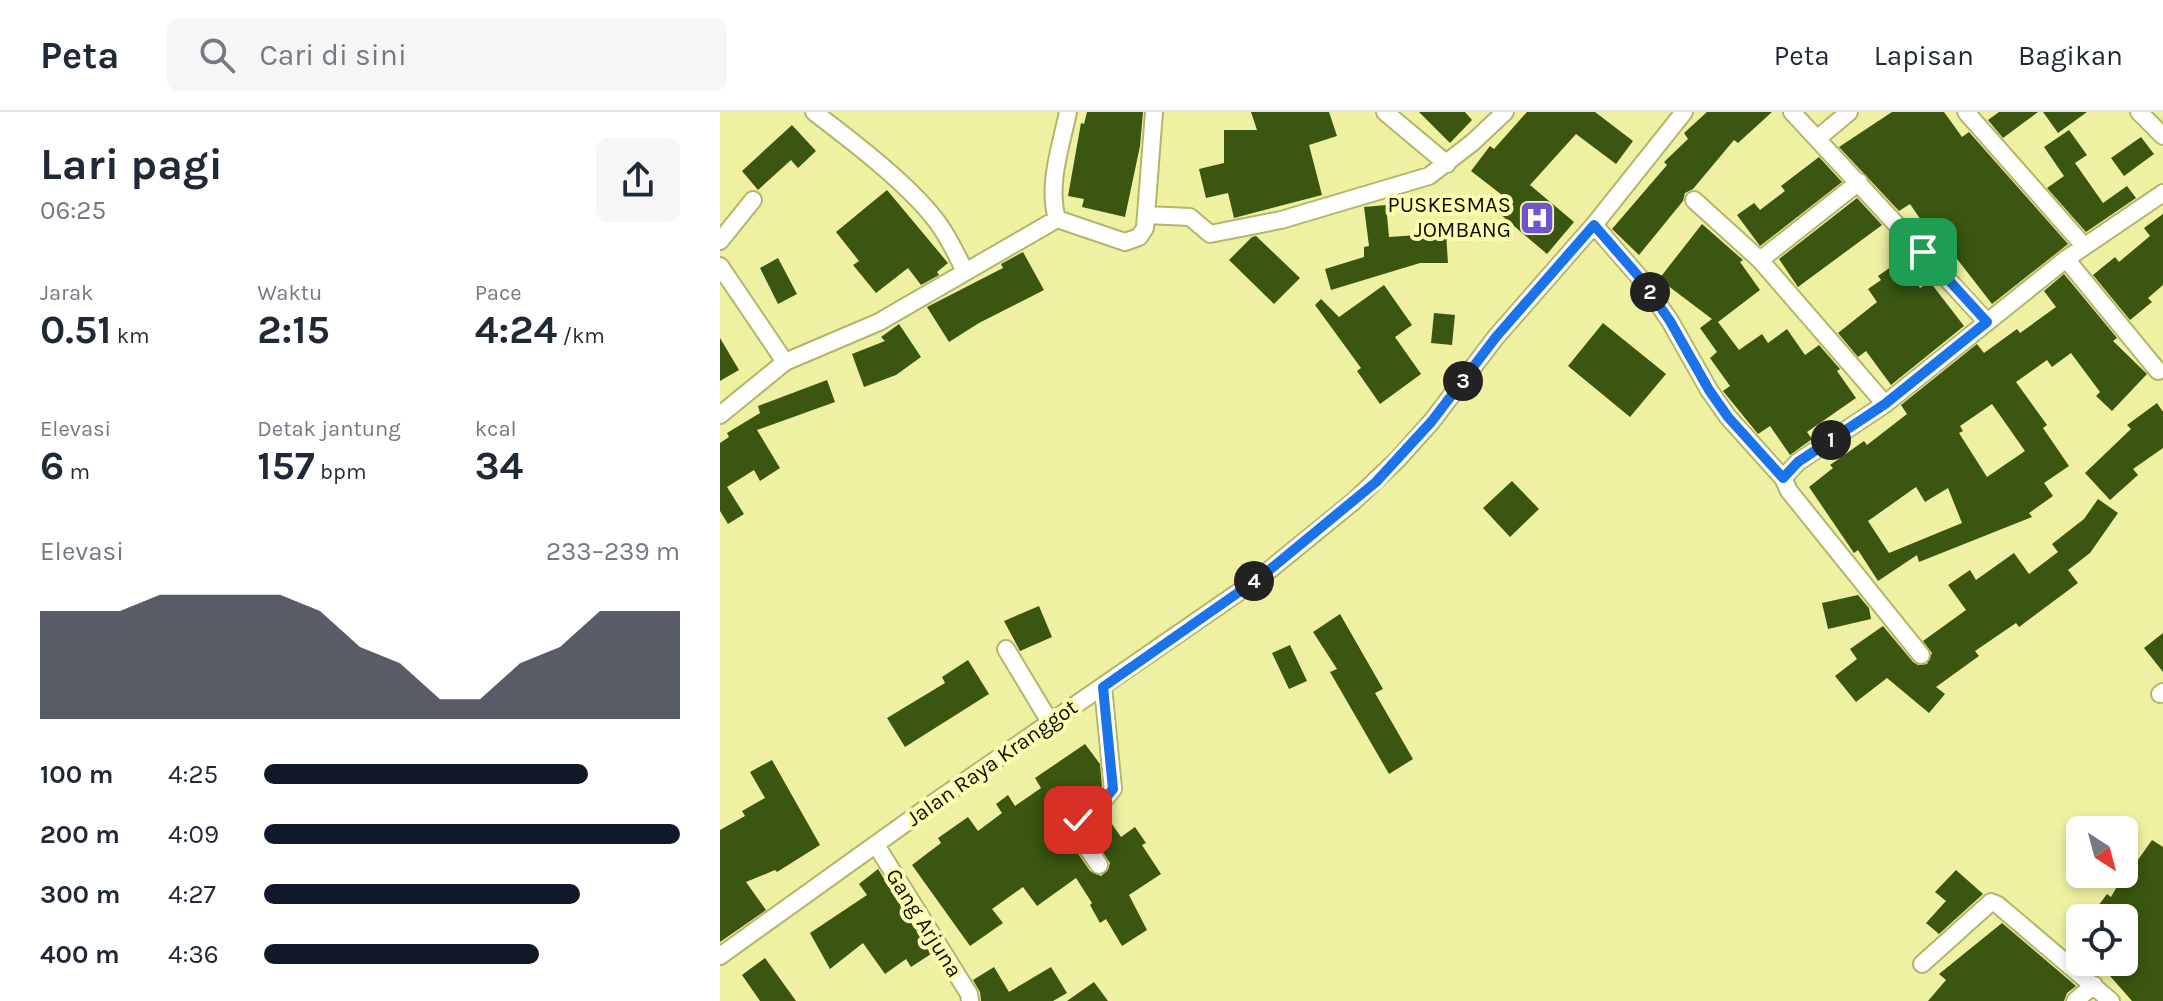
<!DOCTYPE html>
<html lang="id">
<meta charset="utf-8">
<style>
:root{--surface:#fff;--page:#f6f6f7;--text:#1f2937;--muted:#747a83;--line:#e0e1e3;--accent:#111827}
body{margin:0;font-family:Karla,sans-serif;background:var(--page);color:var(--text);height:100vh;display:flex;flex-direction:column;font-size:30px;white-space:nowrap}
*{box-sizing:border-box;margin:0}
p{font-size:26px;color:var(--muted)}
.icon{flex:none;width:44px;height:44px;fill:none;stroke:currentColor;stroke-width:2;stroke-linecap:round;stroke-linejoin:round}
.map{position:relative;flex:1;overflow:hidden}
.drawer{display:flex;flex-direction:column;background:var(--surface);width:720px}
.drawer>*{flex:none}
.needle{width:52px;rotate:144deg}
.tools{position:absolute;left:1346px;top:704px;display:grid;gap:16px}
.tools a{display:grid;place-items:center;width:72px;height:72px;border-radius:12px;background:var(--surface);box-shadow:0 4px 12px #0003;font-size:40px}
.pin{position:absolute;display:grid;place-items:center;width:68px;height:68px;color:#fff;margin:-34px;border-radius:16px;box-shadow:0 4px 12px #0006}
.km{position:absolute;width:40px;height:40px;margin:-20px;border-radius:50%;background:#222;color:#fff;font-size:22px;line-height:40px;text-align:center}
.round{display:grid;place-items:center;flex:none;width:84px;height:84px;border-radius:12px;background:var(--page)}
.head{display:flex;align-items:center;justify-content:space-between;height:136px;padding:0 40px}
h1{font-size:44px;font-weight:700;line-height:60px}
.metrics{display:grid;grid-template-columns:repeat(3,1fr);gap:12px;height:136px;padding:8px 40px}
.metrics div{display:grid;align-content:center}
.metrics b{font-size:40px;font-weight:700}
.metrics small{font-size:22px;font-weight:400}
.metrics p{font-size:22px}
.chart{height:224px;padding:16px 40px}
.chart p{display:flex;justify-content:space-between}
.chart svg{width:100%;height:144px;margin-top:8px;fill:var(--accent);opacity:.7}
ul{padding:0 40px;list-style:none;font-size:26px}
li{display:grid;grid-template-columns:128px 96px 1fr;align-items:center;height:60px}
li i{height:20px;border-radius:10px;background:var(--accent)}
header{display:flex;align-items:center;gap:48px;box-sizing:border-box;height:112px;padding:0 40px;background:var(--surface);border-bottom:2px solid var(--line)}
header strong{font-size:38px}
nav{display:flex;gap:44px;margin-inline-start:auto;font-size:28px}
.search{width:560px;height:72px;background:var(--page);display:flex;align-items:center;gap:20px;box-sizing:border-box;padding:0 28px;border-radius:12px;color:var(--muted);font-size:30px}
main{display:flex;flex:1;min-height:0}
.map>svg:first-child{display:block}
</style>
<header>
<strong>Peta</strong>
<div class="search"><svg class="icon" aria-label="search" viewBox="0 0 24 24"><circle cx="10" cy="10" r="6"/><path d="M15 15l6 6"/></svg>Cari di sini</div>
<nav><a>Peta</a><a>Lapisan</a><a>Bagikan</a></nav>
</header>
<main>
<section class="drawer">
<div class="head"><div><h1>Lari pagi</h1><p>06:25</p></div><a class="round"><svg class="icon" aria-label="share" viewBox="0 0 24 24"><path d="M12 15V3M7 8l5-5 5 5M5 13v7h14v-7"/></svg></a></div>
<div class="metrics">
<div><p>Jarak</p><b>0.51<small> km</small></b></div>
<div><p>Waktu</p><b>2:15</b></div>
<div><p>Pace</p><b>4:24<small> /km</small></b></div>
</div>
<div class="metrics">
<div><p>Elevasi</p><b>6<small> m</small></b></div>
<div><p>Detak jantung</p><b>157<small> bpm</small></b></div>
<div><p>kcal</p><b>34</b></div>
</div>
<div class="chart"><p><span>Elevasi</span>233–239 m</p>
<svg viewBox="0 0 160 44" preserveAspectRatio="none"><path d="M0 44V11L10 11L20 11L30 6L40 6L50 6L60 6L70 11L80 22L90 27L100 38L110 38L120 27L130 22L140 11L150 11L160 11V44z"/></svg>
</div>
<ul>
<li><b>100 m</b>4:25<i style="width:78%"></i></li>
<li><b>200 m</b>4:09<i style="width:100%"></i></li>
<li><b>300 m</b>4:27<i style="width:76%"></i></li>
<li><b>400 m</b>4:36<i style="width:66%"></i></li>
</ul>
</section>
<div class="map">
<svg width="1443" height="889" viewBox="0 0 1443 889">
<rect width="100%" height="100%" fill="#eff1a2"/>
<path fill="#3a5610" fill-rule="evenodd" d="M367 0H423L420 34 405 105 362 95 364 87 348 84 361 11 364 12Z
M531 0H609L617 24 589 33 602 83 514 106 508 81 486 86 479 57 504 51V18H537Z
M699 0H745L752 8 730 31Z
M807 0H875L913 29 896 52 856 22 810 73 854 110 827 142 780 102 791 90 751 59 770 34 774 37Z
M987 0H1052L1018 31 1014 28 973 77 965 81 963 89 919 143 892 117 947 53 944 50 968 27 964 21Z
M1172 0H1224L1242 25 1249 20 1348 132 1272 192 1234 143 1228 147 1190 92 1179 99 1119 35Z
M1279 0H1318L1283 26 1268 8Z
M1323 0H1367L1338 21Z
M72 13 96 39 78 56 71 48 38 78 22 59Z
M1349 18 1367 43 1355 51 1383 91 1407 74 1416 86 1366 120 1327 76 1344 64 1324 35Z
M1421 25 1434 42 1404 64 1391 46Z
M1099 45 1122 70 1040 134 1017 103 1034 91 1040 98 1065 79 1061 74Z
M167 78 228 151 217 160 219 163 201 173 188 156 156 181 133 153 139 149 116 120Z
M1137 86 1162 113 1078 175 1059 147Z
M666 93 669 125 726 121 728 151H700L611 178 605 157 644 145V135L649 134 644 95Z
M1443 102V173L1428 186 1432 190 1410 208 1373 163 1395 145 1399 150 1430 124 1424 116Z
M982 112 1023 148 1020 150 1040 178 998 210 1019 238 1042 222 1048 231 1067 217 1085 243 1099 233 1120 257 1117 259 1136 286 1087 320 1092 327 1070 343 1050 314 1038 322 1003 279 1010 274 990 246 997 240 980 216 992 207 939 167Z
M536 124 580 166 554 192 509 148 532 125Z
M303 140 324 178 259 211 229 230 207 195 283 156 281 152Z
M58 146 77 182 58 192 40 156Z
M1181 148 1200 176 1210 170 1244 214 1171 273 1146 239 1138 245 1118 221 1157 190 1148 177 1161 168 1158 164Z
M1344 162 1397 226 1393 229 1427 262 1392 299 1376 284 1380 280 1351 241 1332 255 1327 248 1296 270 1327 313 1323 316 1349 354 1324 371 1333 384 1309 401 1312 405 1199 450 1197 443 1158 469 1138 438 1134 441 1089 375 1113 356 1110 353 1144 329 1147 333 1187 302 1181 293 1257 232 1264 241 1297 217 1300 221 1336 195 1324 179ZM1272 292 1305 339 1267 365 1239 321 1243 319 1240 314ZM1196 375 1205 390 1228 376 1242 411 1169 441 1148 409Z
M664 173 692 213 675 225 701 262 660 292 637 259 641 256 595 193 601 187 619 205Z
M714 201 735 203 732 233 711 231Z
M883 211 946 262 910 305 848 254Z
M179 212 201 245 176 263 144 275 132 242 165 229 161 225Z
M0 226 19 258 0 269Z
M107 268 115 290 37 318 60 356 40 369 34 358 7 375 24 402 8 412 0 399V331L9 325 7 321 40 301 38 294Z
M1437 291 1443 300V336L1413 357 1418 363 1390 388 1365 361 1411 317 1407 313Z
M792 369 819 397 790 425 763 396Z
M1378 387 1398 401 1370 441 1348 458 1358 471 1299 515 1296 511 1255 539 1259 544 1216 575 1225 582 1209 601 1167 566 1136 590 1115 564 1137 547 1130 537 1163 514 1193 550 1198 553 1207 552 1212 541 1203 529 1246 498 1228 473 1250 458 1256 468 1294 441 1309 462 1338 440 1332 432 1364 407Z
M1138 483 1149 496 1151 507 1108 517 1102 491Z
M319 494 332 525 300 539 284 509Z
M620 502 663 577 655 581 693 647 669 662 610 560 617 557 593 520Z
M1443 521V560L1424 536Z
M570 533 587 569 569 577 552 541Z
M248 548 269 582 185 635 167 606 225 571 222 565Z
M365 632 380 652 382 674 347 705 344 710 346 724 370 759 381 764 388 758 390 751 367 717 385 702 401 725 415 715 426 731 422 733 441 762 409 783 427 818 402 834 386 807 380 811 370 793 372 791 356 766 317 794 303 775 272 797 283 811 250 834 192 753 221 731 218 726 248 705 258 719 282 701 276 692 288 683 295 694 321 676 315 666Z
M52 648 100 733 57 760 55 758 26 770 46 798 0 830V718L25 704 22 699 45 686 30 660Z
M1432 728 1443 735V889H1412L1383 856 1377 862 1362 850H1404V806H1369L1387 782 1391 785 1411 750 1415 752Z
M158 757 211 842 191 855 186 847 165 862 143 831 110 857 90 821 147 783 139 772Z
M1236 758 1263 782 1219 822 1206 811 1226 789 1215 780Z
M1282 811 1356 874 1347 881 1344 889H1208L1226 868 1219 862Z
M45 846 76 889H40L22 863Z
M274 855 289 880 331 855 347 881 333 889H261L260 880 253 868Z
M374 870 388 889H347Z"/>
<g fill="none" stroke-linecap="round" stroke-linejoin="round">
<g stroke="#b4b568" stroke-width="20">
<path id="minor" d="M94 0C132 29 194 76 220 114 230 128 237 144 245 159
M665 0 727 52
M1072 0 1267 210
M1246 0 1364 134
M1419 0 1443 24
M1098 26 1129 0
M974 88 1040 148 1165 292
M426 103 470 105 490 122 561 108 709 64 752 31 785 0
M337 107C327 73 341 34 348 0
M874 113 920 166 950 209 989 278 1008 305 1063 366
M0 129 33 88
M1346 147 1438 259
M1040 148 1139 70
M0 154 65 250
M0 303 65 250 159 210 337 107 405 130 419 125 425 116 434 0
M286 537 330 610
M1201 543 1069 379 1063 366 1078 350 1165 292 1346 147 1443 81
M1440 582 1443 580
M156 733 249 882 250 889
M379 753 357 721 355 713 384 688 393 677 383 575
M0 844 212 692 542 464 634 389 678 347 712 309 776 225 874 113 964 0
M1202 852 1271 790 1278 793 1391 889
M1355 889 1374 873"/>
</g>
<use href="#minor" stroke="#fff" stroke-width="16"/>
</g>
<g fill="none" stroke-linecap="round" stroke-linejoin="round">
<g stroke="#fff" stroke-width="16">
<path id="route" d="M358 708 384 688 393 677 383 575 542 464 656 370 712 309 776 225 874 113 920 166 950 209 989 278 1008 305 1063 366 1078 350 1165 292 1267 210 1203 140"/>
</g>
<use href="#route" stroke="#1a73e8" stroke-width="10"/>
</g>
<defs>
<g id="hospital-square" transform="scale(1.8)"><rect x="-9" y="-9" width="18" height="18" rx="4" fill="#6f54cd" stroke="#fcfeaf"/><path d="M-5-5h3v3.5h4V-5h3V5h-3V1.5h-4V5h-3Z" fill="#fff"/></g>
</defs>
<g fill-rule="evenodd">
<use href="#hospital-square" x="817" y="106"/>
</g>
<g text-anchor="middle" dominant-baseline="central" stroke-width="8" stroke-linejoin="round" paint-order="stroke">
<g font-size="22" fill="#101000" stroke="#fcfeaf" text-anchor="end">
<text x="791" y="93">PUSKESMAS<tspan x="791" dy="25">JOMBANG</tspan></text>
</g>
<g font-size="22" fill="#101000" stroke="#fcfeaf">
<text transform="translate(272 651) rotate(-35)">Jalan Raya Kranggot</text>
<text transform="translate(204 811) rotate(58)">Gang Arjuna</text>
</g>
</g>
</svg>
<div class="tools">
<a><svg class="needle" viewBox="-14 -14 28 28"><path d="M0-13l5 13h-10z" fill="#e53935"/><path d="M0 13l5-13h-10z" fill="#747a83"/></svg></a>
<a><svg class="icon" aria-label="locate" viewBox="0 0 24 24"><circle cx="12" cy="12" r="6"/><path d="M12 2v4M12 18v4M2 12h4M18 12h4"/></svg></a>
</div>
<div class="pin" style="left:1203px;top:140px;background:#1e9e55"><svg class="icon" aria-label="arrive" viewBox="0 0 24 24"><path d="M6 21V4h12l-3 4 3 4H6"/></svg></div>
<div class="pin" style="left:358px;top:708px;background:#d93025"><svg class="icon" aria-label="check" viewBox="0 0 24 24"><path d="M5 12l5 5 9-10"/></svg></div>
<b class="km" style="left:1111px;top:328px">1</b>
<b class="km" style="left:930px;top:180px">2</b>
<b class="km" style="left:743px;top:269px">3</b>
<b class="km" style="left:534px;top:469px">4</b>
</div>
</main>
